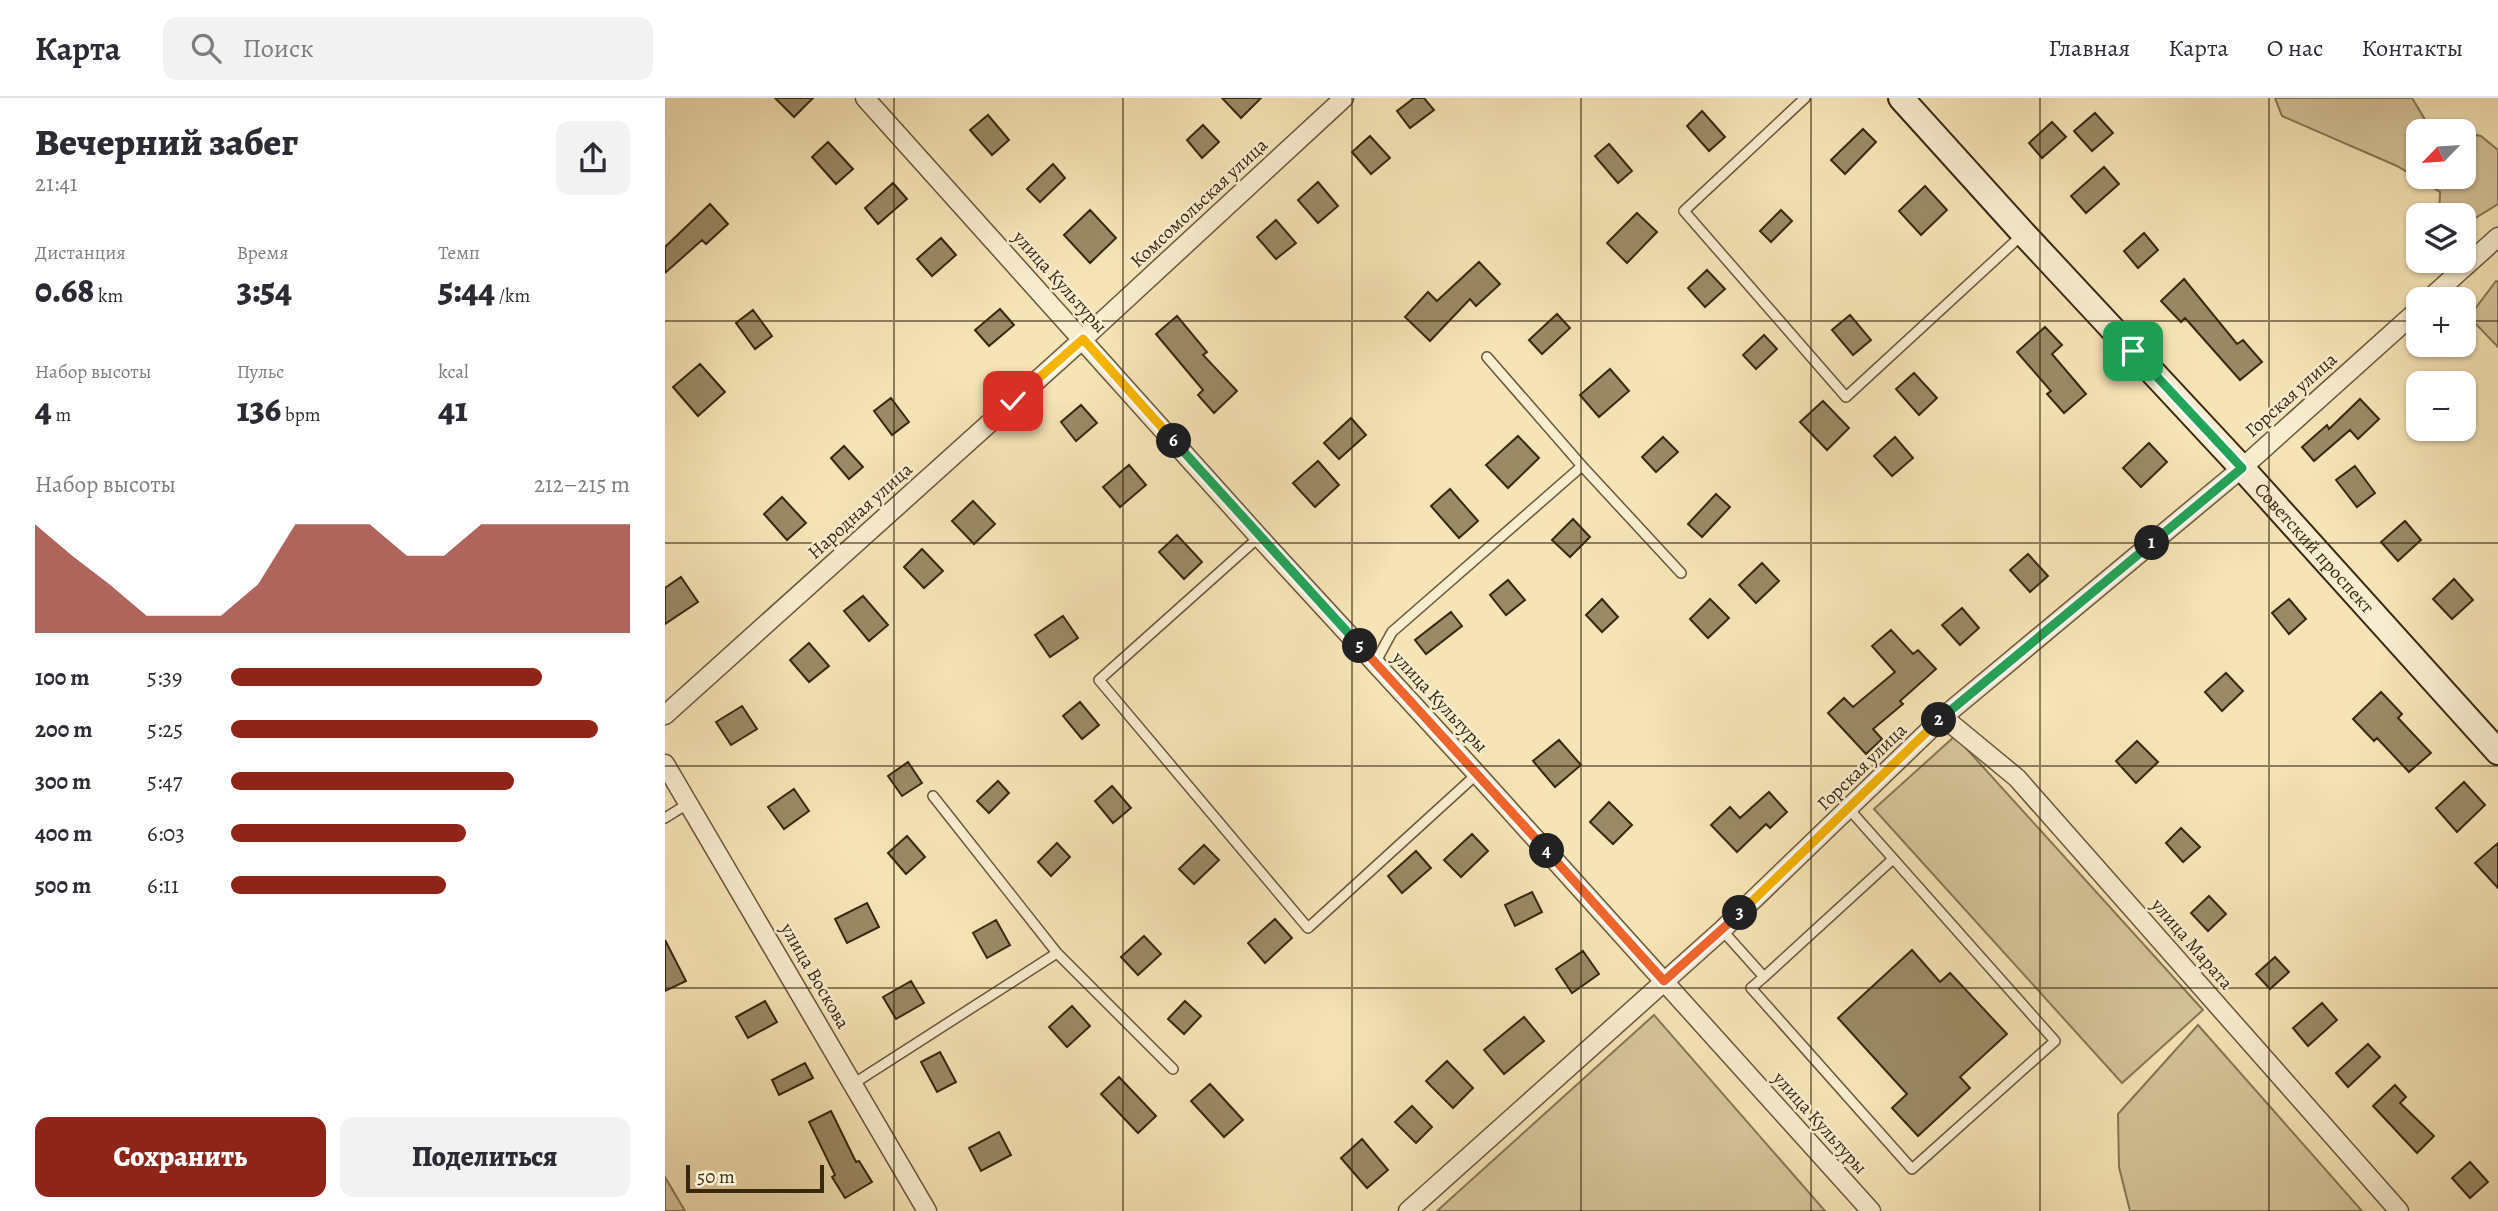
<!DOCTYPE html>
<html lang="ru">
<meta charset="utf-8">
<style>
:root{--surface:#fff;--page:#f2f2f3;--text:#2b2b33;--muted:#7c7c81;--line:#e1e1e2;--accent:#8f2418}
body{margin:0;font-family:Alegreya,serif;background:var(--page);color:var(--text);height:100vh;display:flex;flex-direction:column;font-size:26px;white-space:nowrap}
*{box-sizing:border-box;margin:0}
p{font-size:23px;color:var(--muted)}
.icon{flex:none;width:38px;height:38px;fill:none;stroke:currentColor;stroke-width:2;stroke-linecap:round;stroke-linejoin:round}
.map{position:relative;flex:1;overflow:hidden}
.side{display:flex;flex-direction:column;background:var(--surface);width:665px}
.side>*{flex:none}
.needle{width:46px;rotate:245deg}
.controls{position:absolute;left:1741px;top:21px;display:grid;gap:14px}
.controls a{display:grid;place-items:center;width:70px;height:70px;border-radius:14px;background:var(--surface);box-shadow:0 2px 5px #0004;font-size:35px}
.scale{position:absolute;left:21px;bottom:18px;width:138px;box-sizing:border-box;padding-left:7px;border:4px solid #382810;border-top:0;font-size:19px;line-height:24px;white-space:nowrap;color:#382810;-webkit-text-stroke:5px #f9edd0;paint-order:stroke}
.pin{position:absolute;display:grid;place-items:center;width:60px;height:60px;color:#fff;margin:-30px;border-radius:14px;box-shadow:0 4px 10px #0006}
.km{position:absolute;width:35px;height:35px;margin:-18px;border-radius:50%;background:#222;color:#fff;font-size:19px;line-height:35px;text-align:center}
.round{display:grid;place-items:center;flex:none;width:74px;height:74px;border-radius:14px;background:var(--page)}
.head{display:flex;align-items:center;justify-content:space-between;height:119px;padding:0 35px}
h1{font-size:38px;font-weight:800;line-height:52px}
.stats{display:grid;grid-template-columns:repeat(3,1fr);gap:10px;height:119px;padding:7px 35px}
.stats div{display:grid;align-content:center}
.stats b{font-size:35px;font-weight:800}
.stats small{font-size:19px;font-weight:400}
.stats p{font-size:19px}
.chart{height:196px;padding:14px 35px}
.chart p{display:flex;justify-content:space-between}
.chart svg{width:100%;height:126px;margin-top:7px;fill:var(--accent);opacity:.7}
.cta{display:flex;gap:14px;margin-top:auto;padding:14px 35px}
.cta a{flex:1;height:80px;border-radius:14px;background:var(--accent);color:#fff;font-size:28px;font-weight:800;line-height:80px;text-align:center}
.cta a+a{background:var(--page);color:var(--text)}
ul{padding:0 35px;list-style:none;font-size:23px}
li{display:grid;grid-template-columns:112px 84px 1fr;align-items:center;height:52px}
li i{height:18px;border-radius:9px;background:var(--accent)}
header{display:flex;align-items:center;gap:42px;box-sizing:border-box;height:98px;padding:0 35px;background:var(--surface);border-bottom:2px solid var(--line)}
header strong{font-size:33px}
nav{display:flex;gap:38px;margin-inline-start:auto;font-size:24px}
.search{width:490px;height:63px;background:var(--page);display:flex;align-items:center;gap:18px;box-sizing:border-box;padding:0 24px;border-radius:14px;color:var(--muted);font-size:26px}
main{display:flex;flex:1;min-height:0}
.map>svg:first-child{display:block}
</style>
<header>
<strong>Карта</strong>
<div class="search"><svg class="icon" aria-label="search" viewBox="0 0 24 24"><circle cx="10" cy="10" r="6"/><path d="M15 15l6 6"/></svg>Поиск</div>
<nav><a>Главная</a><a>Карта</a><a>О нас</a><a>Контакты</a></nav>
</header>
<main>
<section class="side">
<div class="head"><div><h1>Вечерний забег</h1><p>21:41</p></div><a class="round"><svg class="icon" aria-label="share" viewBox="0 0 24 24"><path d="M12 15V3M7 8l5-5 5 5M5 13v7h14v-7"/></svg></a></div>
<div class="stats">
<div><p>Дистанция</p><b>0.68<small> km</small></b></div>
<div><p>Время</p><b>3:54</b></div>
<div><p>Темп</p><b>5:44<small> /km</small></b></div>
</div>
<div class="stats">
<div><p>Набор высоты</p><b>4<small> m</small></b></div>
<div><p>Пульс</p><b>136<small> bpm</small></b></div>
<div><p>kcal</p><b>41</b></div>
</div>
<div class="chart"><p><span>Набор высоты</span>212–215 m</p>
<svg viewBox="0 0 160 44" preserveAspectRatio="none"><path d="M0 44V6L10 17L20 27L30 38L40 38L50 38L60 27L70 6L80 6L90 6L100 17L110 17L120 6L130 6L140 6L150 6L160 6V44z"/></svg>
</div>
<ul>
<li><b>100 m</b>5:39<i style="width:78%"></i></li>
<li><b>200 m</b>5:25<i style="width:92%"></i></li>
<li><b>300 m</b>5:47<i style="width:71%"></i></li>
<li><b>400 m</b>6:03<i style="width:59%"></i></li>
<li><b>500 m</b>6:11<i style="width:54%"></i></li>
</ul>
<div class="cta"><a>Сохранить</a><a>Поделиться</a></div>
</section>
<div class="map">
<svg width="1833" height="1113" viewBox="0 0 1833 1113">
<rect width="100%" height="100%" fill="#f6e4b6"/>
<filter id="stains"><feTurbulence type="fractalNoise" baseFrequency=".00286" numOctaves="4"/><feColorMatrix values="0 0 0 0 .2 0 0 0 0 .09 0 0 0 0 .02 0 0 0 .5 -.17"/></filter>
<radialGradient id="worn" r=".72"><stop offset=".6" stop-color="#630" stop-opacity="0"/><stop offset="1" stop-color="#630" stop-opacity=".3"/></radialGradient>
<path fill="#d6c49a" stroke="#877655" stroke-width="2" d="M1610 0H1747L1764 28 1791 33H1754V79H1799V35L1816 38 1833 52V106L1799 127V117H1774L1775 94 1732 68 1617 18Z
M1831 183 1833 184V249L1804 219Z
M1290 638 1538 912 1457 985 1209 711Z
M989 917 1160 1113H772Z
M1533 927 1697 1113H1465L1454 1069 1453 1016Z
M0 1079 20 1113H0Z"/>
<path fill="#9b8a66" stroke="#382810" stroke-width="2" d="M110 0H148L129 19Z
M557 0H596L576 20Z
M749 0H759L769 12 745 30 732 13Z
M1037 13 1060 39 1044 53 1022 28Z
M1430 15 1448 35 1427 53 1409 33Z
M323 17 344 42 327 57 305 32Z
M1387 24 1401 39 1377 60 1364 45Z
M538 27 554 44 537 60 522 42Z
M1198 31 1211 44 1180 76 1166 62Z
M705 38 725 60 706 76 687 54Z
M163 44 188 71 171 86 147 59Z
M944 46 967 73 953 85 930 58Z
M388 66 400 80 375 104 362 91Z
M1439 69 1454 86 1421 115 1406 98Z
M653 84 673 108 653 125 633 102Z
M228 85 242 101 213 126 200 110Z
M1260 88 1282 112 1256 137 1234 113Z
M45 106 63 126 41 146 37 142 0 175V149Z
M425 112 451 140 425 165 399 137Z
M1116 112 1127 123 1106 144 1095 133Z
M972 115 992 134 962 165 942 145Z
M611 122 631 145 611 161 592 139Z
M1479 135 1493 152 1473 170 1459 153Z
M276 140 291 157 267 178 252 161Z
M814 164 835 186 811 208 805 201 765 243 740 219 763 194 772 203Z
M1042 172 1060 191 1040 209 1023 190Z
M1519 181 1572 246 1578 242 1597 264 1575 282 1520 220 1516 224 1496 203Z
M335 211 349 227 324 248 310 232Z
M88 212 107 238 90 251 71 225Z
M892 216 905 230 877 256 864 242Z
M1185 217 1206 242 1188 257 1167 232Z
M512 218 542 254 538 257 572 293 549 315 533 297 538 292 491 236Z
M1380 229 1397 247 1387 256 1421 296 1399 315 1382 296 1386 293 1352 254Z
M1099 237 1112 251 1091 271 1078 257Z
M35 266 60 294 33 318 8 289Z
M945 271 964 293 934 319 915 297Z
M1249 275 1272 300 1254 317 1231 291Z
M226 300 244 324 227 337 209 313Z
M1695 301 1714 321 1693 341 1685 332 1649 363 1637 349 1662 327 1664 331Z
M1158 303 1184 330 1162 352 1135 324Z
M416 307 432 325 411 343 396 324Z
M686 320 701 337 674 361 659 345Z
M853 338 874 360 843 390 821 367Z
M998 339 1013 354 991 374 977 359Z
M1230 339 1248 360 1227 378 1209 358Z
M1484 345 1502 364 1476 389 1458 370Z
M179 348 198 369 184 381 166 360Z
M653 363 674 387 650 409 628 385Z
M464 367 481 387 455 409 438 389Z
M1690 368 1710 395 1692 409 1671 382Z
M785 391 813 423 794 440 766 408Z
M1051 396 1065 409 1037 439 1023 426Z
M117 399 141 425 122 442 99 416Z
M308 403 330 426 309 446 287 423Z
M908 421 925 439 905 459 887 442Z
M1740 423 1756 442 1733 463 1716 444Z
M512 437 537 464 519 481 494 454Z
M257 451 278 473 259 490 239 469Z
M1363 456 1383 478 1365 494 1345 472Z
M1097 465 1114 483 1091 505 1074 487Z
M16 479 33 504 0 526V490Z
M1789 481 1808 502 1787 521 1768 501Z
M843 482 860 502 841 517 825 497Z
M198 498 223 527 204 543 179 513Z
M937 501 953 519 937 534 921 517Z
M1045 501 1064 520 1043 540 1025 521Z
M1624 501 1641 521 1624 536 1607 515Z
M1297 510 1314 530 1295 547 1277 527Z
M786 514 797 528 761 556 750 542Z
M398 518 413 540 385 559 370 537Z
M1226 532 1248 556 1253 552 1271 571 1235 603 1238 606 1208 631 1217 641 1201 656 1163 615 1179 600 1188 609 1230 574 1207 548Z
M144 545 164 568 144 584 125 562Z
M1561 575 1578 593 1557 613 1540 594Z
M1716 594 1737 616 1733 620 1766 655 1744 674 1712 640 1709 643 1688 621Z
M415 604 434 627 417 641 398 618Z
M77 608 92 631 66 647 51 624Z
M894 642 916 667 890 689 868 663Z
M1472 643 1493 664 1471 685 1451 663Z
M243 664 257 685 237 698 223 678Z
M333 683 344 695 324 715 312 703Z
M1799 684 1820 707 1792 734 1771 710Z
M447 688 466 710 448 725 430 703Z
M129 691 144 713 119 731 103 709Z
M1104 694 1122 714 1105 730 1101 726 1072 754 1046 727 1065 709 1075 720Z
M944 704 967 727 948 746 925 724Z
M1516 730 1535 749 1518 764 1501 745Z
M807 736 823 753 796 779 779 762Z
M242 738 260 759 241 776 223 755Z
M392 745 405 759 386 778 373 764Z
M1833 745V790L1810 765Z
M539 747 554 762 529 786 514 771Z
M751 753 766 770 737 795 723 778Z
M867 794 877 814 850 828 840 807Z
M1544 798 1561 816 1543 833 1526 815Z
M202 805 214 829 182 845 170 821Z
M610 821 627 840 600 865 583 845Z
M331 822 345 847 322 860 308 835Z
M479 838 496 856 473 877 456 859Z
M0 842 21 883 0 893Z
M1247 852 1275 884 1285 875 1342 936 1295 979 1305 990 1253 1038 1227 1010 1242 996 1173 920Z
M918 853 934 876 907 895 891 871Z
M1610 859 1624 874 1605 891 1591 876Z
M246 883 259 905 231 921 218 899Z
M100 903 112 924 83 940 71 919Z
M520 903 536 918 519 936 503 921Z
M1657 905 1672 922 1643 948 1628 930Z
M407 908 425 928 402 949 384 929Z
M859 919 879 943 839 976 819 952Z
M1703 946 1715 959 1683 989 1671 975Z
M275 954 291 984 272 994 256 964Z
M782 963 808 990 788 1010 761 983Z
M140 965 148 980 114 997 107 982Z
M454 979 491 1018 473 1035 436 996Z
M545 986 578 1022 559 1039 526 1003Z
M1730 987 1741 999 1735 1005 1769 1038 1752 1055 1708 1008Z
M747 1008 767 1029 751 1045 730 1024Z
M166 1013 191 1064 194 1063 207 1084 180 1100 167 1079 170 1077 144 1024Z
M334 1034 346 1057 316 1073 304 1050Z
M697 1041 723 1072 702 1090 676 1060Z
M1805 1064 1823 1084 1805 1100 1787 1080Z"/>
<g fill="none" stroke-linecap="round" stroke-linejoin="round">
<g stroke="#68573a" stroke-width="12">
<path id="lane" d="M1140 0 1019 113 1181 299 1357 137
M822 259 917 368
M594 439 434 582 643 830 812 676
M710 565 727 534 917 368 1016 475
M268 698 392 855
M0 720 24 705
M1057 832 1099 879 1086 890 1247 1071 1390 943 1184 711
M1099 879 1228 761
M188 986 392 855 508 971"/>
</g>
<g stroke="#68573a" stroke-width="21">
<path id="street" d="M200 0 594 439 812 676 1206 1113
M1764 201 1833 139
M0 617 418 241 679 0
M1278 619 1352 680 1734 1113
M0 666 262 1113
M743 1113 1057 832 1278 619 1577 370 1754 211"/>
</g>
<g stroke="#382810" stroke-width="28">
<g id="secondary">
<path id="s1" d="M1236 0 1359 136 1577 370 1833 654"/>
</g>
</g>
<use href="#lane" stroke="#f9edd0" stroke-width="9"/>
<use href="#street" stroke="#f9edd0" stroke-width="18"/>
<use href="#secondary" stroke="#f9edd0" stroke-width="24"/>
</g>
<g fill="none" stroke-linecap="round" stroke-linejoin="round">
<g stroke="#fff" stroke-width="14">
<path id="split-1" d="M1468 253 1577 370 1487 445"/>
</g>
<g stroke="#fff" stroke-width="14">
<path id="split-2" d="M1274 622 1487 445"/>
</g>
<g stroke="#fff" stroke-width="14">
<path id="split-3" d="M1075 815 1274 622"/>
</g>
<g stroke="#fff" stroke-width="14">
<path id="split-4" d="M882 753 999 883 1075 815"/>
</g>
<g stroke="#fff" stroke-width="14">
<path id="split-5" d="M695 548 882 753"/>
</g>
<g stroke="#fff" stroke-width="14">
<path id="split-6" d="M509 343 695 548"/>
</g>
<g stroke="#fff" stroke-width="14">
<path id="split-7" d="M348 303 418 241 509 343"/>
</g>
<use href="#split-1" stroke="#22a559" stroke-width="9"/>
<use href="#split-2" stroke="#22a559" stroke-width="9"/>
<use href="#split-3" stroke="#f5b400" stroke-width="9"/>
<use href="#split-4" stroke="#f0652b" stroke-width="9"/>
<use href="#split-5" stroke="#f0652b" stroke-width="9"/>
<use href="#split-6" stroke="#22a559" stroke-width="9"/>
<use href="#split-7" stroke="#f5b400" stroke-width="9"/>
</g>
<path fill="none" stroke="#382810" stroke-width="2" stroke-opacity="0.55" d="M229 0V1113M458 0V1113M687 0V1113M916 0V1113M1146 0V1113M1375 0V1113M1604 0V1113M0 223H1754M1799 223H1833M0 445H1833M0 668H1833M0 890H1833"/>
<g text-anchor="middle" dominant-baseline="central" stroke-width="5" stroke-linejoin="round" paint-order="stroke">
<g font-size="19" fill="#382810" stroke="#f9edd0">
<text transform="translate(534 105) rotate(-43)">Комсомольская улица</text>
<text transform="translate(395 184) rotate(48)">улица Культуры</text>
<text transform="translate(1626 297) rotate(-42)">Горская улица</text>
<text transform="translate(195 413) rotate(-42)">Народная улица</text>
<text stroke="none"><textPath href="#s1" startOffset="611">Советский проспект</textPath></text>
<text transform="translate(775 604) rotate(47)">улица Культуры</text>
<text transform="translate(1197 669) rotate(-44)">Горская улица</text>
<text transform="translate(1527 846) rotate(49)">улица Марата</text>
<text transform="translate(150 878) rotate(60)">улица Воскова</text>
<text transform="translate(1155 1025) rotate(48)">улица Культуры</text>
</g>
</g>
<rect width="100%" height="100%" filter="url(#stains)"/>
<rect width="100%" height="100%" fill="url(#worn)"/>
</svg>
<div class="controls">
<a><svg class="needle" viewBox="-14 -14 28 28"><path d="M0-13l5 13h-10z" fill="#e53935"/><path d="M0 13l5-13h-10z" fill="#7c7c81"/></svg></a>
<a><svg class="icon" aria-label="layers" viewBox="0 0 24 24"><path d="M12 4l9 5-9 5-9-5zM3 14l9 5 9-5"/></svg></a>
<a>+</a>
<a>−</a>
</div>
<div class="scale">50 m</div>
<div class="pin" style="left:1468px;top:253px;background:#1e9e55"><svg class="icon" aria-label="arrive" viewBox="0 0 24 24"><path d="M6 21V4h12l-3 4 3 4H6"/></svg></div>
<div class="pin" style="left:348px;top:303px;background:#d93025"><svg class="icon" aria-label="check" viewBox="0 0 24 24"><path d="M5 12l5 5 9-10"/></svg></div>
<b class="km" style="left:1487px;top:445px">1</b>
<b class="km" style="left:1274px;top:622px">2</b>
<b class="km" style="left:1075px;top:815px">3</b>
<b class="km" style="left:882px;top:753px">4</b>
<b class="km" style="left:695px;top:548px">5</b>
<b class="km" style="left:509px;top:343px">6</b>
</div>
</main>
